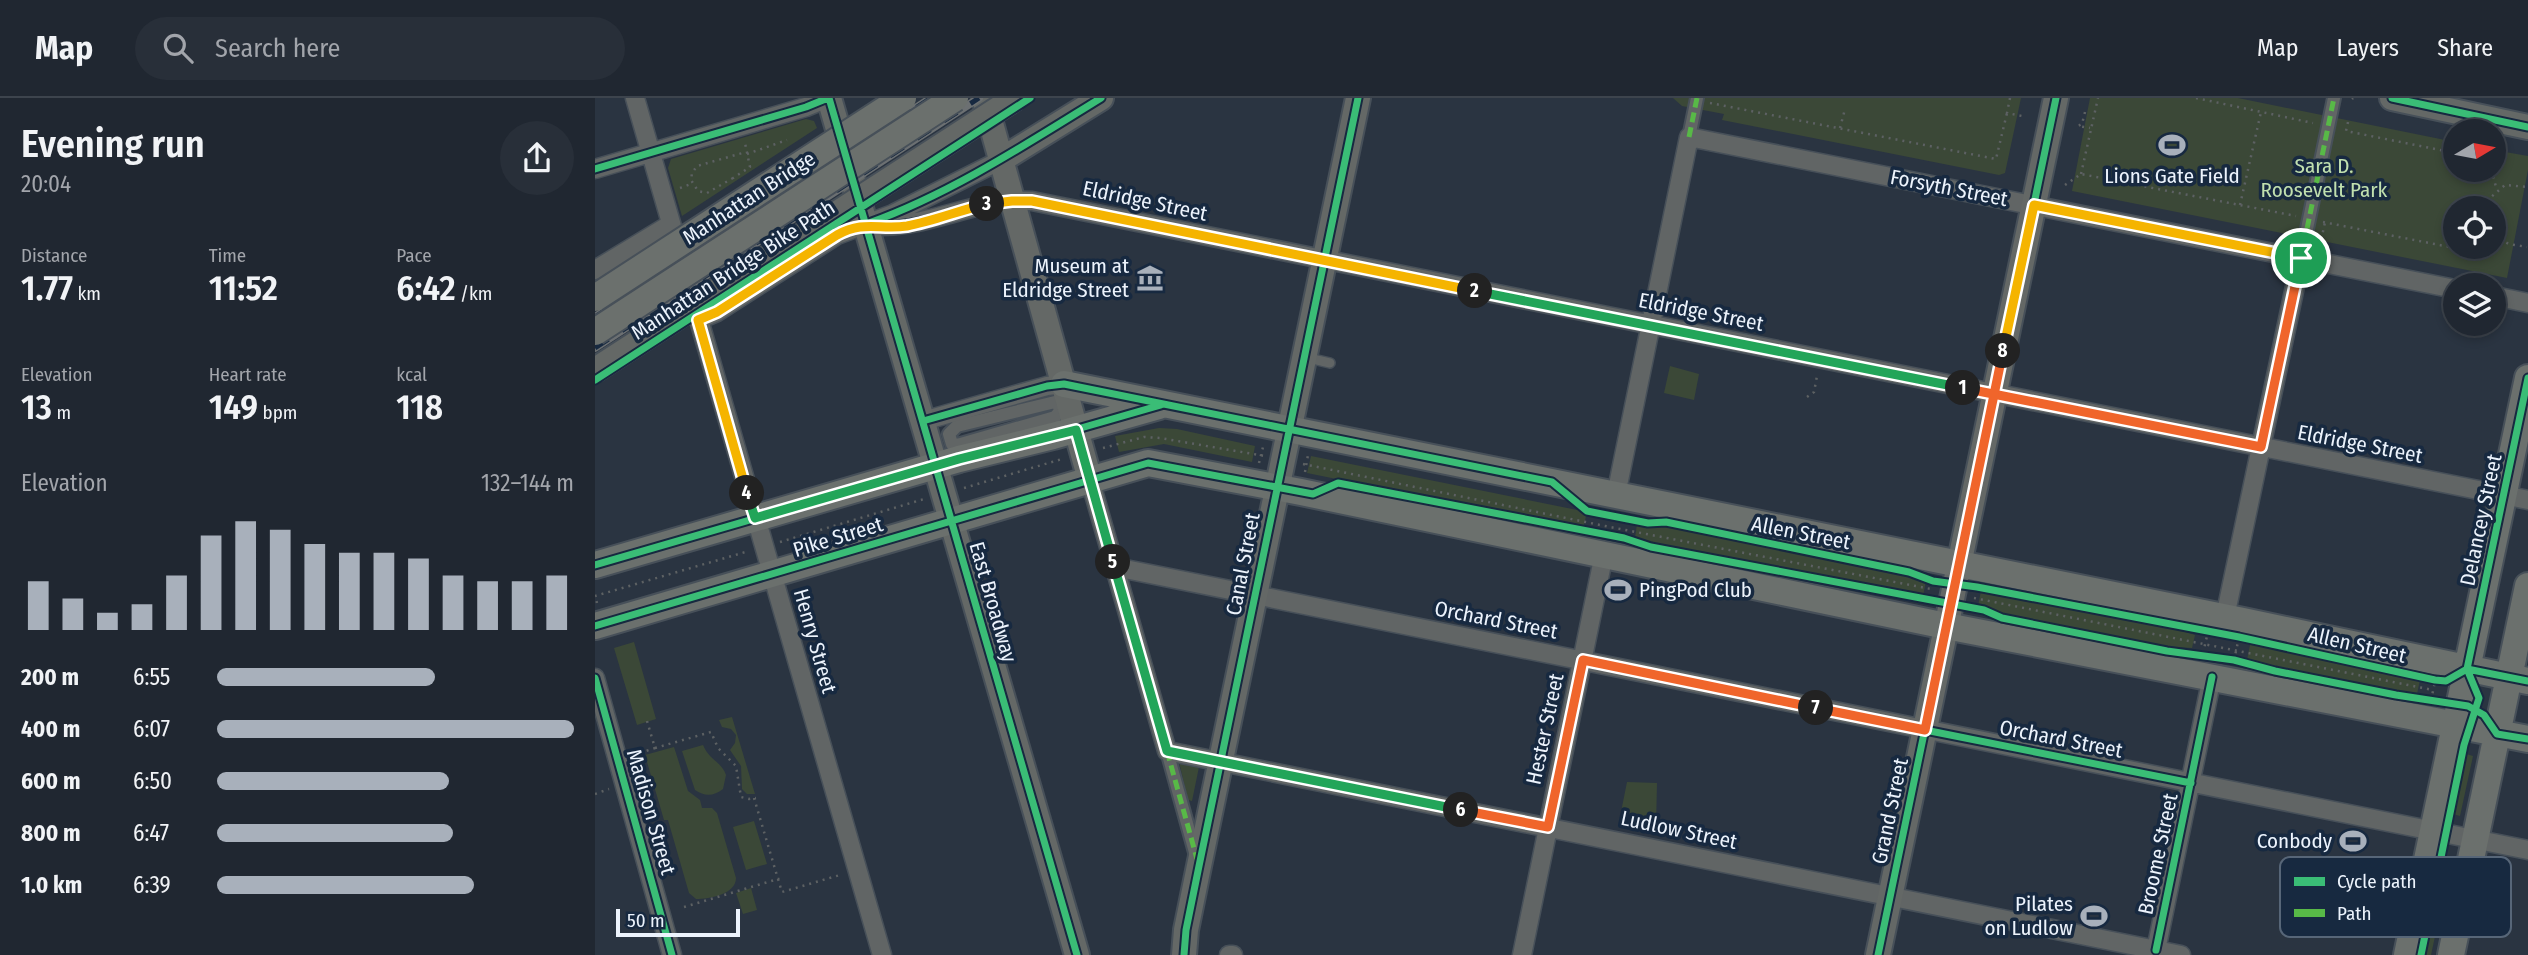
<!DOCTYPE html>
<meta charset="utf-8">
<style>
:root{--surface:#202731;--page:#282f39;--text:#f1f3f6;--muted:#a2a5ab;--line:#3d444d;--accent:#a8b0bb}
body{margin:0;font-family:"Fira Sans Condensed",sans-serif;background:var(--page);color:var(--text);height:100vh;display:flex;flex-direction:column;font-size:26px;white-space:nowrap}
*{box-sizing:border-box;margin:0}
p{font-size:23px;color:var(--muted)}
.icon{flex:none;width:38px;height:38px;fill:none;stroke:currentColor;stroke-width:2;stroke-linecap:round;stroke-linejoin:round}
.map{position:relative;flex:1;overflow:hidden}
.details{display:flex;flex-direction:column;background:var(--surface);width:595px}
.details>*{flex:none}
.needle{width:46px;rotate:80deg}
.fabs{position:absolute;left:1848px;top:21px;display:grid;gap:14px}
.fabs a{display:grid;place-items:center;width:63px;height:63px;border-radius:50%;background:var(--surface);box-shadow:0 4px 10px #0003,0 0 0 2px var(--line);font-size:35px}
.scale{position:absolute;left:21px;bottom:18px;width:124px;box-sizing:border-box;padding-left:7px;border:4px solid #ecf3fc;border-top:0;font-size:19px;line-height:24px;white-space:nowrap;color:#ecf3fc;-webkit-text-stroke:5px #172940;paint-order:stroke}
.pin{position:absolute;display:grid;place-items:center;width:60px;height:60px;color:#fff;margin:-30px;border:4px solid #fff;border-radius:50%;box-shadow:0 2px 7px #0007}
.km{position:absolute;width:35px;height:35px;margin:-18px;border-radius:50%;background:#222;color:#fff;font-size:19px;line-height:35px;text-align:center}
.round{display:grid;place-items:center;flex:none;width:74px;height:74px;border-radius:37px;background:var(--page)}
.summary{display:flex;align-items:center;justify-content:space-between;height:119px;padding:0 21px}
h1{font-size:38px;font-weight:600;line-height:52px}
.figures{display:grid;grid-template-columns:repeat(3,1fr);gap:10px;height:119px;padding:7px 21px}
.figures div{display:grid;align-content:center}
.figures b{font-size:35px;font-weight:600}
.figures small{font-size:19px;font-weight:400}
.figures p{font-size:19px}
.chart{height:196px;padding:14px 21px}
.chart p{display:flex;justify-content:space-between}
.chart svg{width:100%;height:126px;margin-top:7px;stroke:var(--accent);stroke-width:6}
ul{padding:0 21px;list-style:none;font-size:23px}
li{display:grid;grid-template-columns:112px 84px 1fr;align-items:center;height:52px}
li i{height:18px;border-radius:9px;background:var(--accent)}
header{display:flex;align-items:center;gap:42px;box-sizing:border-box;height:98px;padding:0 35px;background:var(--surface);border-bottom:2px solid var(--line)}
header strong{font-size:33px}
nav{display:flex;gap:38px;margin-inline-start:auto;font-size:24px}
.search{width:490px;height:63px;background:var(--page);display:flex;align-items:center;gap:18px;box-sizing:border-box;padding:0 24px;border-radius:38px;color:var(--muted);font-size:26px}
main{display:flex;flex:1;min-height:0}
.map>svg:first-child{display:block}
</style>
<header>
<strong>Map</strong>
<div class="search"><svg class="icon" aria-label="search" viewBox="0 0 24 24"><circle cx="10" cy="10" r="6"/><path d="M15 15l6 6"/></svg>Search here</div>
<nav><a>Map</a><a>Layers</a><a>Share</a></nav>
</header>
<main>
<section class="details">
<div class="summary"><div><h1>Evening run</h1><p>20:04</p></div><a class="round"><svg class="icon" aria-label="share" viewBox="0 0 24 24"><path d="M12 15V3M7 8l5-5 5 5M5 13v7h14v-7"/></svg></a></div>
<div class="figures">
<div><p>Distance</p><b>1.77<small> km</small></b></div>
<div><p>Time</p><b>11:52</b></div>
<div><p>Pace</p><b>6:42<small> /km</small></b></div>
</div>
<div class="figures">
<div><p>Elevation</p><b>13<small> m</small></b></div>
<div><p>Heart rate</p><b>149<small> bpm</small></b></div>
<div><p>kcal</p><b>118</b></div>
</div>
<div class="chart"><p><span>Elevation</span>132–144 m</p>
<svg viewBox="0 0 160 44" preserveAspectRatio="none"><path d="M5 44V27M15 44V33M25 44V38M35 44V35M45 44V25M55 44V11M65 44V6M75 44V9M85 44V14M95 44V17M105 44V17M115 44V19M125 44V25M135 44V27M145 44V27M155 44V25"/></svg>
</div>
<ul>
<li><b>200 m</b>6:55<i style="width:61%"></i></li>
<li><b>400 m</b>6:07<i style="width:100%"></i></li>
<li><b>600 m</b>6:50<i style="width:65%"></i></li>
<li><b>800 m</b>6:47<i style="width:66%"></i></li>
<li><b>1.0 km</b>6:39<i style="width:72%"></i></li>
</ul>
</section>
<div class="map">
<svg width="1933" height="857" viewBox="0 0 1933 857">
<rect width="100%" height="100%" fill="#2a3441"/>
<path fill="#3b4837" fill-rule="evenodd" d="M1078 0H1426L1410 75 1404 77 1127 22 1129 16 1087 8Z
M1495 0H1643L1860 44V72H1899V52L1933 58V72L1912 180 1477 93ZM1860 110H1899V149H1860Z
M211 21 219 23 222 30 87 118 73 70 76 61Z
M1075 268 1104 276 1099 302 1069 295Z
M564 330 582 331 660 348 657 364 569 346 524 354 520 338Z
M716 358 992 414 988 431 712 375Z
M1042 426 1068 427 1313 476 1321 481 1331 483 1328 498 1059 448 1049 441 1040 440Z
M1386 493 1574 529 1600 537 1597 550 1563 548 1414 518 1383 508Z
M39 544 61 621 42 627 19 550Z
M1655 547 1682 550 1805 575 1825 582 1822 596H1802L1684 572 1652 562Z
M137 619 160 696H152L147 691 146 668 135 652 140 645 141 637 136 631 127 629 124 622Z
M108 647C114 662 127 664 131 677L128 691C119 698 110 699 100 692L87 653Z
M79 649 93 693 105 702 107 710H117L122 715 141 780C141 796 115 801 101 801L94 795 73 722H69L50 657Z
M1871 656 1878 658 1865 718 1858 716Z
M584 664 604 669 597 703 593 702Z
M1032 684 1062 685 1061 729 1043 725 1044 718 1026 714Z
M159 723 172 766 151 772 138 729Z
M1849 758 1857 759 1836 857H1829Z
M156 790 162 812 148 816 141 795Z"/>
<g fill="none" stroke-linecap="round" stroke-linejoin="round">
<g stroke="#475059" stroke-width="12">
<path id="service" d="M709 259 735 265"/>
</g>
<g stroke="#475059" stroke-width="16">
<path id="pedestrian" d="M1094 39 1102 0
M1706 160 1739 0
M460 304 463 305 465 313 460 319 362 347 357 346 354 336 362 328Z
M572 653 601 758"/>
</g>
<g stroke="#475059" stroke-width="21">
<path id="minor" d="M40 0 287 857
M0 71 211 9 233 0
M270 127C330 134 378 99 437 103L1933 402
M0 172 76 126
M1899 198 1933 205
M103 222 122 214 242 137 298 116 406 62
M328 323 452 288 469 286
M495 382 572 653 1586 857
M1021 397 1094 39 1860 191
M520 469 1933 752
M1630 519 1706 160
M0 580 77 857
M634 857H638
M927 857 1009 456
M1560 857 1617 579"/>
</g>
<g stroke="#475059" stroke-width="28">
<path id="secondary" d="M234 0 482 857
M389 0 495 382
M1797 0 1933 29
M406 62 506 0
M589 857 591 832 604 768 763 0
M1283 857 1461 0"/>
</g>
<g stroke="#475059" stroke-width="30">
<path id="primary" d="M469 286 1648 523 1933 583
M0 467 364 361 458 338 564 308
M0 528 553 365 706 394 1351 528 1933 641
M1812 857 1933 280
M1856 857 1933 488"/>
</g>
<path stroke="#5d6163" stroke-width="2.5" stroke-dasharray="2 5" stroke-linecap="butt" d="M1415 0 1412 15 1427 18
M1601 0 1718 25
M1757 1 1758 0
M1115 5 1401 61 1412 15
M1490 14 1487 26 1483 28 1495 30
M1753 24 1751 33 1860 55
M1245 30 1250 11
M152 56 192 42
M1896 72 1902 92
M1486 76 1503 0
M138 80 112 95 103 93 96 82 97 75 102 68 151 54
M138 81V80L155 69 150 45
M1470 87 1486 76 1701 118
M85 90 96 86
M1645 107 1666 14
M1890 110 1895 100 1910 87 1933 89
M1728 124 1875 153 1880 149
M1899 138 1914 146 1932 149
M1725 148 1730 124
M1212 299 1219 294 1222 278
M508 350 549 339 565 340 670 358
M664 365 668 349
M708 366 1015 429 1336 491
M710 374 713 357
M369 390 467 361
M185 444 329 401
M1379 500 1838 592
M2 505 0 498 154 453
M1608 555 1612 538
M1639 562 1643 544
M1836 602 1840 584
M60 650 116 634 123 650 141 668 146 699 154 701 161 700
M45 655 60 650 52 623
M0 696 14 691
M159 700 183 781H185
M89 809 183 781 187 794 245 777"/>
<use href="#service" stroke="#616565" stroke-width="9"/>
<use href="#pedestrian" stroke="#616565" stroke-width="12"/>
<use href="#minor" stroke="#616565" stroke-width="18"/>
<use href="#secondary" stroke="#646866" stroke-width="24"/>
<use href="#primary" stroke="#6b706d" stroke-width="26"/>
<g stroke="#6c7072" stroke-width="8">
<path id="rail" d="M0 219 336 0
M0 250 384 0
M0 263 407 0"/>
</g>
<use href="#rail" stroke="#172940" stroke-width="5" stroke-dasharray="16" stroke-linecap="butt"/>
<g stroke="#475059" stroke-width="28" stroke-linecap="butt">
<path id="secondary-bridge" d="M0 272 420 0"/>
</g>
<g stroke="#475059" stroke-width="30" stroke-linecap="butt">
<path id="primary-bridge" d="M0 200 308 0
M0 234 360 0"/>
</g>
<use href="#secondary-bridge" stroke="#646866" stroke-width="24"/>
<use href="#primary-bridge" stroke="#6b706d" stroke-width="26"/>
<path stroke="#58b947" stroke-width="5" stroke-dasharray="10 5" stroke-linecap="butt" d="M1094 39 1102 0
M1706 160 1739 0
M572 653 602 761"/>
<g stroke="#172940" stroke-width="11">
<path id="cycleway" d="M234 0 482 857
M1797 0 1933 29
M0 71 211 9 233 0
M274 125C355 96 433 45 506 0
M270 127C330 134 378 99 437 103L728 162
M0 282 435 0
M328 323 452 288 469 286 957 384 992 413 1053 425 1071 424 1314 474 1338 483 1382 489 1644 539 1840 582 1851 583 1872 571 1933 583
M0 467 364 361 458 338 566 307
M0 528 553 365 718 396 743 385 1029 440 1056 449 1389 512 1407 520 1572 553 1639 562 1680 573 1801 597 1873 608 1889 617 1902 636 1933 641
M0 580 77 857
M1330 632 1596 685
M1561 852 1617 579
M589 857 591 832 604 768 763 0
M1283 857 1461 0
M1826 857 1869 647 1884 600 1872 571 1933 280"/>
</g>
<use href="#cycleway" stroke="#3abd76" stroke-width="7"/>
</g>
<g fill="none" stroke-linecap="round" stroke-linejoin="round">
<g stroke="#fff" stroke-width="14">
<path id="split-1" d="M1368 290 1666 349 1706 160"/>
</g>
<g stroke="#fff" stroke-width="14">
<path id="split-2" d="M880 193 1368 290"/>
</g>
<g stroke="#fff" stroke-width="14">
<path id="split-3" d="M392 106 417 103H437L880 193"/>
</g>
<g stroke="#fff" stroke-width="14">
<path id="split-4" d="M152 395 103 222 122 214 242 137C269 122 284 132 312 128 339 123 365 112 392 106"/>
</g>
<g stroke="#fff" stroke-width="14">
<path id="split-5" d="M152 395 160 420 364 361 481 332 518 464"/>
</g>
<g stroke="#fff" stroke-width="14">
<path id="split-6" d="M518 464 572 653 866 712"/>
</g>
<g stroke="#fff" stroke-width="14">
<path id="split-7" d="M866 712 953 729 988 562 1221 610"/>
</g>
<g stroke="#fff" stroke-width="14">
<path id="split-8" d="M1221 610 1330 632 1408 253"/>
</g>
<g stroke="#fff" stroke-width="14">
<path id="split-9" d="M1408 253 1439 107 1706 160"/>
</g>
<use href="#split-1" stroke="#f0652b" stroke-width="9"/>
<use href="#split-2" stroke="#22a559" stroke-width="9"/>
<use href="#split-3" stroke="#f5b400" stroke-width="9"/>
<use href="#split-4" stroke="#f5b400" stroke-width="9"/>
<use href="#split-5" stroke="#22a559" stroke-width="9"/>
<use href="#split-6" stroke="#22a559" stroke-width="9"/>
<use href="#split-7" stroke="#f0652b" stroke-width="9"/>
<use href="#split-8" stroke="#f0652b" stroke-width="9"/>
<use href="#split-9" stroke="#f5b400" stroke-width="9"/>
</g>
<defs>
<g id="stadium-bare" transform="scale(2.1)"><path d="M0-5a6.5 5 0 1 0 0 10a6.5 5 0 1 0 0-10ZM-3.5-1.8h7v3.6h-7Z" fill="#a8b0bb" stroke="#172940" stroke-width="2.5" paint-order="stroke"/></g>
<g id="museum-bare" transform="scale(2.1)"><path d="M0-6L6-3V-2H-6V-3ZM-5-1h2V3h-2ZM-1-1h2V3h-2ZM3-1h2V3H3ZM-6 4H6V6H-6Z" fill="#a8b0bb" stroke="#172940" stroke-width="2.5" paint-order="stroke"/></g>
</defs>
<g fill-rule="evenodd">
<use href="#stadium-bare" x="1577" y="47"/>
<use href="#museum-bare" x="555" y="180"/>
<use href="#stadium-bare" x="1023" y="492"/>
<use href="#stadium-bare" x="1758" y="743"/>
<use href="#stadium-bare" x="1499" y="818"/>
</g>
<g text-anchor="middle" dominant-baseline="central" stroke-width="7" stroke-linejoin="round" paint-order="stroke">
<g font-size="21" fill="#c1e0af" stroke="#172940">
<text x="1729" y="68">Sara D.<tspan x="1729" dy="24">Roosevelt Park</tspan></text>
</g>
<g font-size="21" fill="#ecf3fc" stroke="#172940" text-anchor="end">
<text x="1577" y="78" text-anchor="middle">Lions Gate Field</text>
<text x="534" y="168">Museum at<tspan x="534" dy="24">Eldridge Street</tspan></text>
<text x="1044" y="492" text-anchor="start">PingPod Club</text>
<text x="1737" y="743">Conbody</text>
<text x="1478" y="806">Pilates<tspan x="1478" dy="24">on Ludlow</tspan></text>
</g>
<g font-size="21" fill="#ecf3fc" stroke="#172940">
<text transform="translate(1354 90) rotate(11)">Forsyth Street</text>
<text transform="translate(154 100) rotate(-33)">Manhattan Bridge</text>
<text transform="translate(550 103) rotate(12)">Eldridge Street</text>
<text transform="translate(138 172) rotate(-33)">Manhattan Bridge Bike Path</text>
<text transform="translate(1106 214) rotate(11)">Eldridge Street</text>
<text transform="translate(1765 346) rotate(11)">Eldridge Street</text>
<text transform="translate(1886 422) rotate(-78)">Delancey Street</text>
<text transform="translate(1206 435) rotate(11)">Allen Street</text>
<text transform="translate(243 439) rotate(-17)">Pike Street</text>
<text transform="translate(648 466) rotate(-79)">Canal Street</text>
<text transform="translate(398 504) rotate(74)">East Broadway</text>
<text transform="translate(901 522) rotate(11)">Orchard Street</text>
<text transform="translate(220 543) rotate(74)">Henry Street</text>
<text transform="translate(1762 547) rotate(13)">Allen Street</text>
<text transform="translate(950 631) rotate(-78)">Hester Street</text>
<text transform="translate(1466 641) rotate(11)">Orchard Street</text>
<text transform="translate(1295 713) rotate(-78)">Grand Street</text>
<text transform="translate(56 714) rotate(74)">Madison Street</text>
<text transform="translate(1084 732) rotate(12)">Ludlow Street</text>
<text transform="translate(1563 756) rotate(-78)">Broome Street</text>
</g>
</g>
<rect x="1685" y="759" width="231" height="80" rx="10" fill="#172940" stroke="#576678" stroke-width="2"/>
<rect x="1699" y="779" width="31" height="9" fill="#3abd76"/>
<rect x="1699" y="811" width="31" height="8" fill="#58b947"/>
<g font-size="19" fill="#ecf3fc">
<text x="1742" y="790">Cycle path</text>
<text x="1742" y="822">Path</text>
</g>
</svg>
<div class="fabs">
<a><svg class="needle" viewBox="-14 -14 28 28"><path d="M0-13l5 13h-10z" fill="#e53935"/><path d="M0 13l5-13h-10z" fill="#a2a5ab"/></svg></a>
<a><svg class="icon" aria-label="locate" viewBox="0 0 24 24"><circle cx="12" cy="12" r="6"/><path d="M12 2v4M12 18v4M2 12h4M18 12h4"/></svg></a>
<a><svg class="icon" aria-label="layers" viewBox="0 0 24 24"><path d="M12 4l9 5-9 5-9-5zM3 14l9 5 9-5"/></svg></a>
</div>
<div class="scale">50 m</div>
<div class="pin" style="left:1706px;top:160px;background:#1e9e55"><svg class="icon" aria-label="arrive" viewBox="0 0 24 24"><path d="M6 21V4h12l-3 4 3 4H6"/></svg></div>
<b class="km" style="left:1368px;top:290px">1</b>
<b class="km" style="left:880px;top:193px">2</b>
<b class="km" style="left:392px;top:106px">3</b>
<b class="km" style="left:152px;top:395px">4</b>
<b class="km" style="left:518px;top:464px">5</b>
<b class="km" style="left:866px;top:712px">6</b>
<b class="km" style="left:1221px;top:610px">7</b>
<b class="km" style="left:1408px;top:253px">8</b>
</div>
</main>
